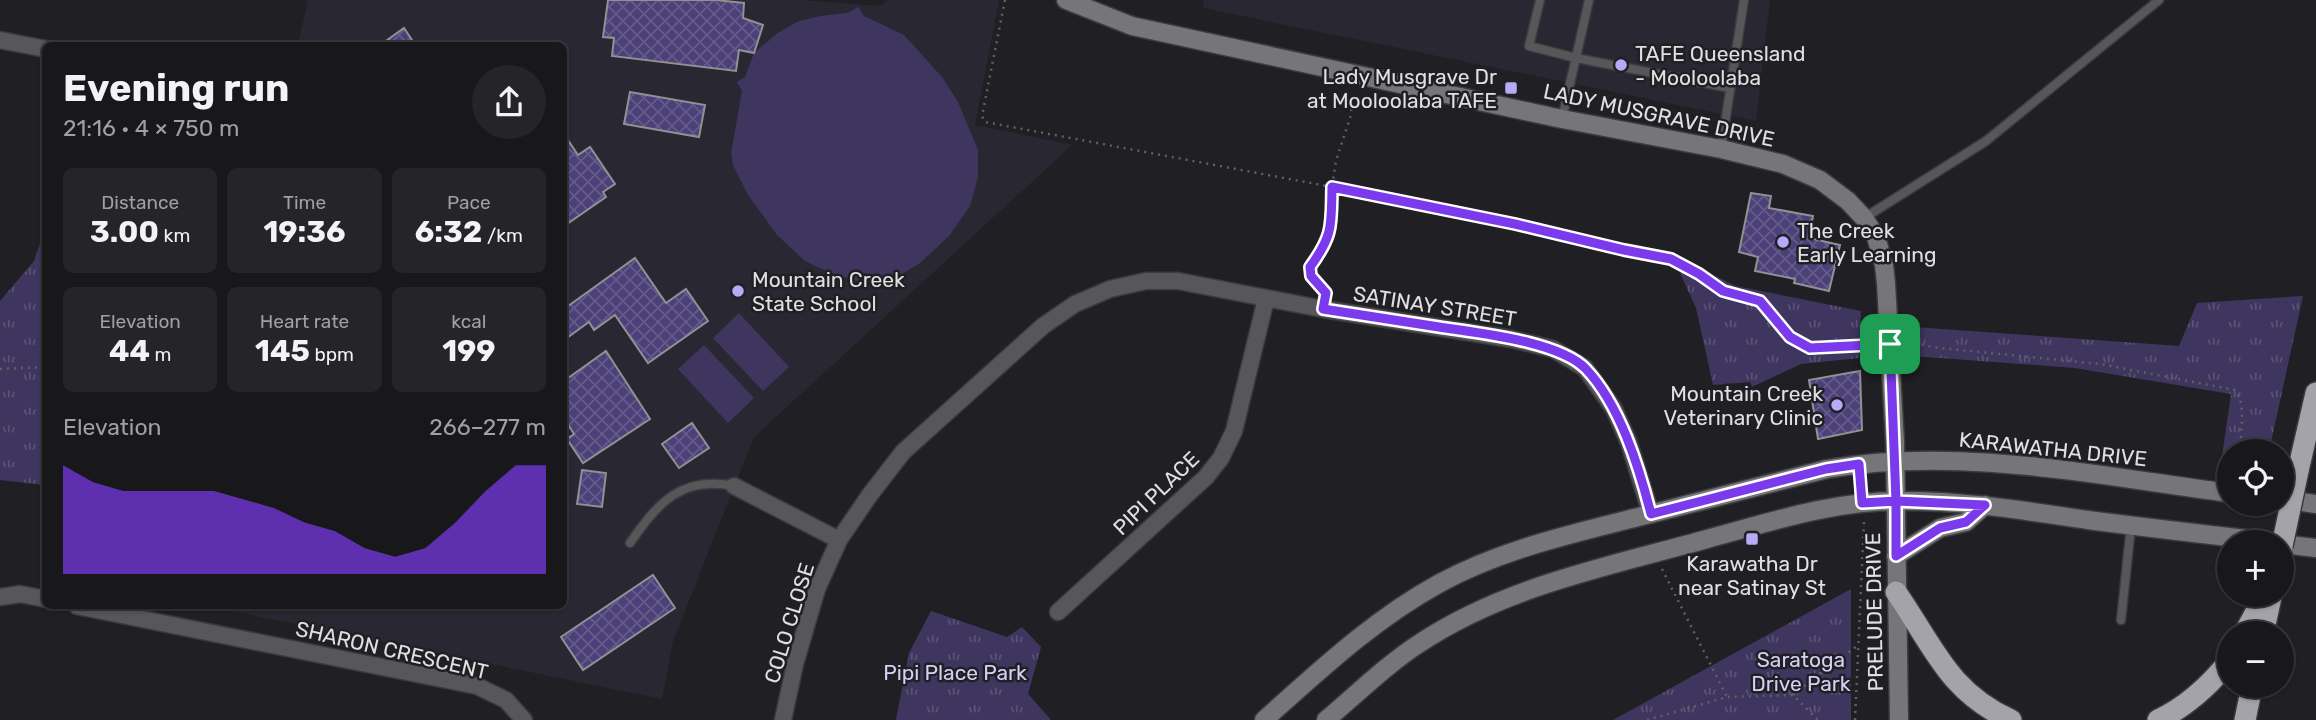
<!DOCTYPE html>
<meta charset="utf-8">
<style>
:root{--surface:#18181b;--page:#252528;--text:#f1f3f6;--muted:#9fa0a3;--line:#36373a;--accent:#7c3aed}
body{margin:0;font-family:Rubik,sans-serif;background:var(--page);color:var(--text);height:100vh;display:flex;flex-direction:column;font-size:26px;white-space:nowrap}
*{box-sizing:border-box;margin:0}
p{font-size:23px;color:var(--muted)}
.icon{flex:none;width:38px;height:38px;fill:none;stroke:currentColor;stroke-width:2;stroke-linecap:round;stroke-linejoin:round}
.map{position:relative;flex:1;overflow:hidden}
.sheet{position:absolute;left:42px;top:42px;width:525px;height:567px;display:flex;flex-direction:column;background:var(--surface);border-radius:10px;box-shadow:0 2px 5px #0004,0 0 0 2px var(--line)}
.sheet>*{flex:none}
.fabs{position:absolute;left:2217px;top:439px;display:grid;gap:14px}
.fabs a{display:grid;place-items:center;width:77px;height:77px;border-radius:50%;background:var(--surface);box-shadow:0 2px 5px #0004,0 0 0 2px var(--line);font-size:35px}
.pin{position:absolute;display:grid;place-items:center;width:60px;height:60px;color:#fff;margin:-30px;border-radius:14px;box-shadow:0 4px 10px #0006}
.round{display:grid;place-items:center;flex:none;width:74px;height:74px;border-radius:37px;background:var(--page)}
.head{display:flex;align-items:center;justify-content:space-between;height:119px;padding:0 21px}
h1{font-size:38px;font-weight:700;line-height:52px}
.figures{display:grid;grid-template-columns:repeat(3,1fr);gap:10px;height:119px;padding:7px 21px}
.figures div{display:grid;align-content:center;border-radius:10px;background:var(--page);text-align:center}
.figures b{font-size:30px;font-weight:700}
.figures small{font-size:19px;font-weight:400}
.figures p{font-size:19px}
.chart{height:196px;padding:14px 21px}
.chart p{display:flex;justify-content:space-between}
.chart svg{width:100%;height:126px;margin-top:7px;fill:var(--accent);opacity:.7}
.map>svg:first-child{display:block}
</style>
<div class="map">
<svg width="2316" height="720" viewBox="0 0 2316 720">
<defs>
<pattern id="park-tufts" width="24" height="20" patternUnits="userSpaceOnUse" patternTransform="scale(1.75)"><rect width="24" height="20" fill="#3e365e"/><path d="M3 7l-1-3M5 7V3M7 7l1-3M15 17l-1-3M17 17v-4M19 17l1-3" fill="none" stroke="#5a5375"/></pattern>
<pattern id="building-cross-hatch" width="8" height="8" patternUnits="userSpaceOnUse" patternTransform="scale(1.75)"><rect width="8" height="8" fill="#4b4077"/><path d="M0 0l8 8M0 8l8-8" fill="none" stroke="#655b8a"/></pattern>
</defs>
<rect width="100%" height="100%" fill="#202024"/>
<path fill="#292832" d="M308 0H802L880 6 888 0H999L975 125 1072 145 754 437 673 641 662 699 208 606H564V46L298 45Z
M1204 0H1770L1756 121 1203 8Z"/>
<path fill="#3e365e" d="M858 7 864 16 904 35 942 77 958 102 978 150V177L970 206 949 236 920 263 894 279 861 282 830 273 805 261 777 235 748 195 733 165 731 153 742 91 737 82 745 77 754 53 779 32 799 21 820 16 847 13Z
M739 313 789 367 763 391 713 338Z
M704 345 754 398 728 423 678 369Z"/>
<path fill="url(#park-tufts)" d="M45 229 46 485H45L0 480V301L34 261Z
M1689 263 1736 286 1861 311 1859 358 1801 364 1752 387 1750 382 1713 385 1696 308 1680 273Z
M2303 296 2269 451 2230 452 2229 472 2220 470 2231 394 2075 368 1913 356 1914 327 2179 346 2197 303Z
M1851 589V720H1613Z
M931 611 1007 637 1022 627 1041 647 1028 694 1051 720H896L909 653Z"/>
<path fill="url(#building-cross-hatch)" stroke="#909095" stroke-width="2" d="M608 0H716L744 3 743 18 763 25 754 53 739 50 736 71 612 56 614 38 603 37Z
M404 28 416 46H379Z
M630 92 705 105 699 137 624 124Z
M564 134 578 155 590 147 615 184 603 192 606 197 564 226Z
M1751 193 1771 196 1769 208 1813 216 1809 238 1840 245 1829 291 1794 283 1795 279 1755 271 1758 257 1739 252Z
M635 258 666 303 686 289 708 321 648 363 615 315 594 330 589 322 564 340V309Z
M606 351 650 419 583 463 567 439 574 434 564 418V381Z
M1860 371 1862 430 1818 439 1809 380Z
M692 423 709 448 679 468 662 444Z
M582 470 606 473 602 507 577 504Z
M653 575 675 608 583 670 561 637Z"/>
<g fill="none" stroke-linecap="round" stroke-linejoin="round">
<g stroke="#3b3b3f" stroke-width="11">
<path id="lane" d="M1540 0 1529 46 1576 58 1730 88
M1562 119 1589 0
M1721 149 1744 0
M1864 218 1986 141 2159 0
M630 543C657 504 681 475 734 486
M2121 620 2131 526"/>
</g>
<g stroke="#3b3b3f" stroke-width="19">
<path id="street" d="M0 40 46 49
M734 486 839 540
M0 597 20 594 46 599
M77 606 477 686 506 700 524 720
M1058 612 1206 477 1221 458 1234 431 1266 299
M783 720 795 664 817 589 839 540 869 496 903 452 1043 326 1075 304 1110 289 1146 281H1178L1323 309 1511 339 1553 349 1585 368 1614 409 1629 443 1651 514"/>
</g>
<g stroke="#3b3b3f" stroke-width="21">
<path id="secondary" d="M1066 0 1132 26 1562 119 1721 149 1783 164 1820 180 1848 201 1864 218 1876 237 1884 265 1886 283 1895 442 1899 720
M2282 499 2316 504
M2282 544 2316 548
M1896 556 1940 528 1966 522 1985 505
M1264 720C1320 670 1374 619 1440 583 1505 548 1576 533 1646 515 1707 500 1766 484 1827 469 1960 446 2097 476 2230 493
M1326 720C1357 694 1386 665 1420 643 1506 586 1610 566 1707 539 1770 522 1833 501 1899 501 1963 500 2025 511 2088 520 2149 528 2211 535 2272 542"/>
</g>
<g stroke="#3b3b3f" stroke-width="24">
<path id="highway" d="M2298 471 2316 393
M1896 592C1933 645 1948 692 2011 720
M2244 634 2265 595
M2263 634 2271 597
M2158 720C2188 706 2210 685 2230 660
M2245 720 2252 686"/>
</g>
<path stroke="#606064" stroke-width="2.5" stroke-dasharray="2 5" stroke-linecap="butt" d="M1005 0 982 116 985 122 1332 187 1515 224 1624 250 1671 259 1699 274 1723 291 1760 301 1790 337 1810 348 1873 345
M1326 293 1311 276 1310 266 1331 230 1332 187 1336 161 1351 115 1353 90
M1908 342 1939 348 2100 364 2235 390C2247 405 2240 433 2240 452
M0 369 46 367
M1662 569 1727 697
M1793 695 1857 646
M1647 720 1727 697 1793 695 1818 720
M1855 720 1864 521"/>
<use href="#lane" stroke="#575759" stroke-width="8"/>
<use href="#street" stroke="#575759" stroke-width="16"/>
<use href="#secondary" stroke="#767679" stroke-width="18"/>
<use href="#highway" stroke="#a4a3a9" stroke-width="21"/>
<g stroke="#3b3b3f" stroke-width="24" stroke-linecap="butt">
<path id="highway-bridge" d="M2282 546 2298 471"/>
</g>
<use href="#highway-bridge" stroke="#a4a3a9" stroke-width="21"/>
</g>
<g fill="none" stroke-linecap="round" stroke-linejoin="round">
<g stroke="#fff" stroke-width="14">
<path id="route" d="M1890 344 1810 348 1790 337 1760 301 1723 291 1699 274 1671 259 1624 250 1515 224 1332 187C1331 225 1334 234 1310 267L1311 276 1326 293 1323 309C1362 315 1400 321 1439 327 1477 333 1559 341 1586 369 1620 405 1639 467 1651 514L1826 469 1859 464 1862 503 1896 501V556L1940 528 1966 522 1985 505 1896 501 1890 344"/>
</g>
<use href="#route" stroke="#7c3aed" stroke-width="9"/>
</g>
<g fill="#b7abf7" stroke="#202024" stroke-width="2.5">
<circle cx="1621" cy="65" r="7"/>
<rect x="1504" y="81" width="14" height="14" rx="3.5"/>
<circle cx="1783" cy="242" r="7"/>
<circle cx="738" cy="291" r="7"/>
<circle cx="1837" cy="405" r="7"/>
<rect x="1745" y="532" width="14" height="14" rx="3.5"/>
</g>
<g text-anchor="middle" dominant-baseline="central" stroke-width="5" stroke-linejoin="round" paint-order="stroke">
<g font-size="21" fill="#e0e0e3" stroke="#202024" text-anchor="start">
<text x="1635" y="53">TAFE Queensland<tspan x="1635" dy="24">- Mooloolaba</tspan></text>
<text x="1497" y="76" text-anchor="end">Lady Musgrave Dr<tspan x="1497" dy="24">at Mooloolaba TAFE</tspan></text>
<text x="1797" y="230">The Creek<tspan x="1797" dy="24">Early Learning</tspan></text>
<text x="752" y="279">Mountain Creek<tspan x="752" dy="24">State School</tspan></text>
<text x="1823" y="393" text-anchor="end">Mountain Creek<tspan x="1823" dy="24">Veterinary Clinic</tspan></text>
<text x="1752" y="563" text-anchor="middle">Karawatha Dr<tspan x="1752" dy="24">near Satinay St</tspan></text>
</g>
<g font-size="21" fill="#e0e0e3" stroke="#202024">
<text transform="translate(1659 115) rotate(12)">LADY MUSGRAVE DRIVE</text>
<text transform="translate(1435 306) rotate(9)">SATINAY STREET</text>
<text transform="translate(2053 449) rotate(6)">KARAWATHA DRIVE</text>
<text transform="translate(1156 493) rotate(-44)">PIPI PLACE</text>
<text transform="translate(1874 612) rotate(-91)">PRELUDE DRIVE</text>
<text transform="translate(789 623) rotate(-73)">COLO CLOSE</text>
<text transform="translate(392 650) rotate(13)">SHARON CRESCENT</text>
</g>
<g font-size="21" fill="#d4d0f3" stroke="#202024">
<text x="1801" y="659">Saratoga<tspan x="1801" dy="24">Drive Park</tspan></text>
<text x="955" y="672">Pipi Place Park</text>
</g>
</g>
</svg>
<div class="fabs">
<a><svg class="icon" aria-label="locate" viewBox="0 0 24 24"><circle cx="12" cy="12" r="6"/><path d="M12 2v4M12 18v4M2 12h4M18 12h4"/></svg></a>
<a>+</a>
<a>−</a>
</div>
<div class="pin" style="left:1890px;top:344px;background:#1e9e55"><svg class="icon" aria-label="arrive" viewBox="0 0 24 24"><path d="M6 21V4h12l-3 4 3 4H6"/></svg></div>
<section class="sheet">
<div class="head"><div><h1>Evening run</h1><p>21:16 · 4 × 750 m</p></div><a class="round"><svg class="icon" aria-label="share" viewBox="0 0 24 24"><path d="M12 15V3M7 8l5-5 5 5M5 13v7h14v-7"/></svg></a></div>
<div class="figures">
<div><p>Distance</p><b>3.00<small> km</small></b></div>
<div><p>Time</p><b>19:36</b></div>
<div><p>Pace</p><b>6:32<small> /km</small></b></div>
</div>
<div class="figures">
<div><p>Elevation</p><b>44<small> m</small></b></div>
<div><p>Heart rate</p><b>145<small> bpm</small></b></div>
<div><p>kcal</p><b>199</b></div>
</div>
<div class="chart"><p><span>Elevation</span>266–277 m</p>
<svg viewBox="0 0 160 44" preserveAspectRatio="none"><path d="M0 44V6L10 12L20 15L30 15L40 15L50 15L60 18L70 21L80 26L90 29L100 35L110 38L120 35L130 26L140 15L150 6L160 6V44z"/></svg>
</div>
</section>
</div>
